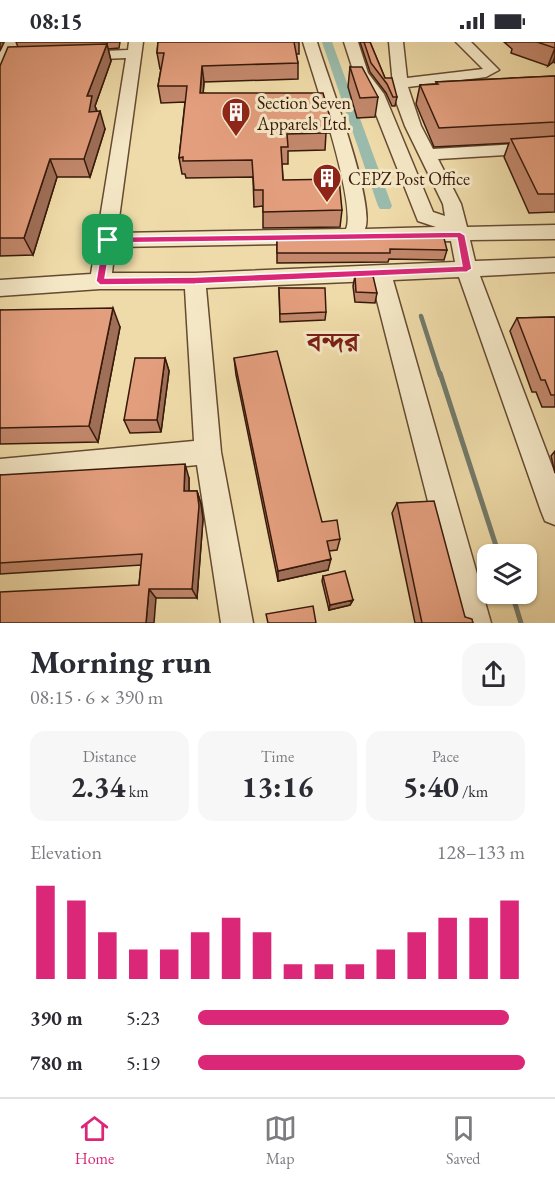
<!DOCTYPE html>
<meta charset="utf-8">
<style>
:root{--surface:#fff;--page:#f7f7f7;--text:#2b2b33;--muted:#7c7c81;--line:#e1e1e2;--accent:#db2777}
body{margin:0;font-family:"EB Garamond","Noto Serif Bengali",serif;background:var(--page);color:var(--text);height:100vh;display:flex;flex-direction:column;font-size:22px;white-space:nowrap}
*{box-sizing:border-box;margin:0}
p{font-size:20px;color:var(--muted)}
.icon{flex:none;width:33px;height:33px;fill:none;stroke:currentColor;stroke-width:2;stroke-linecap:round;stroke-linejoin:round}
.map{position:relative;height:581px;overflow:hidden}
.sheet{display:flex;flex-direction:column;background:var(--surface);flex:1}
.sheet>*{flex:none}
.tools{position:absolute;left:477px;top:502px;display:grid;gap:12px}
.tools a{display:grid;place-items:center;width:60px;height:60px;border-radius:12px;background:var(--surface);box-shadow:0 2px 4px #0004;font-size:30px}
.pin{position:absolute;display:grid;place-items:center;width:51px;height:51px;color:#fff;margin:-26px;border-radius:12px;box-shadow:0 3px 9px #0006}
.round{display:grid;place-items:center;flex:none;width:63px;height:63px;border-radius:18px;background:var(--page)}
.overview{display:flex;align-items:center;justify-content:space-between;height:102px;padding:0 30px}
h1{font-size:33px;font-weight:700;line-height:45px}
.figures{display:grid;grid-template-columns:repeat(3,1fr);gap:9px;height:102px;padding:6px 30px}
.figures div{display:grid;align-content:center;border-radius:15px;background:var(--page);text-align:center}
.figures b{font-size:30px;font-weight:700}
.figures small{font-size:16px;font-weight:400}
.figures p{font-size:16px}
.chart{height:168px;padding:12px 30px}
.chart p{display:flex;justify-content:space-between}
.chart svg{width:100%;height:108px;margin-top:6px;stroke:var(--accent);stroke-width:6}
ul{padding:0 30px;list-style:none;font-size:20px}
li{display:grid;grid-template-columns:96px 72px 1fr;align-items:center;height:45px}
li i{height:15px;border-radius:8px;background:var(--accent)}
.status{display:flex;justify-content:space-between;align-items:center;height:42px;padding:0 30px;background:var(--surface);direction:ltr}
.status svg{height:16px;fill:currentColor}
.dock{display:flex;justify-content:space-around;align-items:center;height:84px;border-top:2px solid var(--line);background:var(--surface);font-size:16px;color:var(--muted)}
.dock a{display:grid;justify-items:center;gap:3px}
.dock .on{color:var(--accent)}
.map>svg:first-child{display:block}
</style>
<div class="status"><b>08:15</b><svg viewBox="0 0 49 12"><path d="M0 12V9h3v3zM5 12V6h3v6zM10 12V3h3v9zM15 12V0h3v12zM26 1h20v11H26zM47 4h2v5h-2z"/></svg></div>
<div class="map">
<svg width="555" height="581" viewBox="0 0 555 581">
<rect width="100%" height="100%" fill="#efdba9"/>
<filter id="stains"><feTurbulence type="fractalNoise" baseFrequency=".00333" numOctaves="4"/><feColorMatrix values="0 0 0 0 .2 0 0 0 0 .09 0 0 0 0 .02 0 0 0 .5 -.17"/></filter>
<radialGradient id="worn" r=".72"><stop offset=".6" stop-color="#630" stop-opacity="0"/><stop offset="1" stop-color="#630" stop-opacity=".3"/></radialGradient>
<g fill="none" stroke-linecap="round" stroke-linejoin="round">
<path stroke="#727a6b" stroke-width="4.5" d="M421 274 440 333"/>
<path stroke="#727a6b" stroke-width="5" d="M440 331 499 513
M512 552 521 581"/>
<path fill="#9abbab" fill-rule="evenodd" d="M322 0H332L392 164 390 167H380L378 164Z"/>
<g stroke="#654a32" stroke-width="3">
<path id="minor" d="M5 0H19L7 25 0 29V10Z
M129 0H143L117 191 346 187C357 162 313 33 303 0H317C327 33 376 162 365 187L436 185 418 179 416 174 368 52 354 31 344 0H358L368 31 384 52 433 170 445 174 443 162 405 84 394 54 389 0H403L407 36 483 27 456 0H471L499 28 486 35 408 45 421 84 433 107 555 100V110L438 117 461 162 467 185 555 183V197L470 198 475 219 555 216V230L480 234 555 432V483L545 479 541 469 459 235 393 238 491 581H459L372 239 206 246 221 410 253 581H221L197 423 0 443V417L194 399 185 247H100L0 254V238L91 232 126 16 79 18 72 14 79 10 128 8ZM451 199 455 220 195 231H112L115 205Z"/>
</g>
<use href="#minor" fill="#f5e8c7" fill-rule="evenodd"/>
</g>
<path fill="#c3886c" stroke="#37190a" stroke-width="1.5" d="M16 0H120L119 6 108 7 111 19 95 64 105 87 90 135H57L33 213 0 214V24L18 5Z
M158 0H299V12H296L298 21V37L204 40 203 51 330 75 329 91H326L325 108 288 109V122H282L283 138 342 168 340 185 263 186V164L254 165 253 135 186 136 185 132H182L179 116 185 60 161 61 158 44 161 27H160L157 11Z
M360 0H370L385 36 397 55 395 64H392L386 51 370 30Z
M504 0H555V21L553 20 548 24 511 11 512 7Z
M350 25 378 55 375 75 357 76 348 45Z
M555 34V170L529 171 504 115 509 101 434 105 416 62 420 43 436 42V40Z
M277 195 447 208 444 218 389 217 388 220 277 221Z
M355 234 377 251 375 261 355 260 353 244Z
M279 246 326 270 325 278 280 280Z
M0 268 120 285 98 400 0 402Z
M555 275V365H542L536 350H532L510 289 517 276Z
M165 316 169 329 161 390 130 391 124 378Z
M234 316 322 480 340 497 337 508 329 509 328 528 278 539 236 333Z
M555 409V431L551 414Z
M0 433 189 436V449H197L201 462 203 477 197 556H156L139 543 141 523 0 532Z
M397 461 465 575 473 581H415L392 471Z
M323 534 353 558 350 563 329 568 322 539Z"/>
<path fill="#9f6f58" stroke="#37190a" stroke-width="1.5" d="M0 0H4L0 9Z
M107 2 111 19 95 64 97 71 100 69 105 87 90 135 84 117 89 70 87 54Z
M555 6V15L553 20 548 24Z
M202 24 204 40 202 68 200 51Z
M50 117 57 135 33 213 24 196Z
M113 266 120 285 98 400 89 384Z
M165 316 169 329 161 390 157 378Z
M185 422 189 436V462L184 449Z
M197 449 201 462 203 477 197 556 192 547Z
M331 517 328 528 278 539V529Z
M149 547 156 556 154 581H146Z
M353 558 350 563 329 568 330 563Z"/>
<path fill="#e39e7d" stroke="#37190a" stroke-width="1.5" d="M158 0H294L298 21 202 24 200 51H323L330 75H324L326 91 287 92 288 105H281L283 138 339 137 342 168 263 170V148H254L252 118 183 119V115L179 116 187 44H158L164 11H157Z
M364 0H370L385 36H392L397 55H393L387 42 371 21Z
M537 0H555V6Z
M107 2 87 54H92L89 70 100 69 84 117H50L24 196H0V24L8 5Z
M350 25H362L378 55 360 56Z
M555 34V80L439 86 420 43 438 42 436 40Z
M555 94V152H538L511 97Z
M277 195 444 196 447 208 390 207V211H277Z
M355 234H373L377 251 356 250Z
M279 246H325L326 270 280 272Z
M113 266 89 384 0 386V268Z
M555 275V353H551L545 338H541L517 276Z
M277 309 322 480 337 478 340 497 327 499 331 517 278 529 234 316Z
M135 316H165L157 378H124Z
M185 422 184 449H197L199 464 192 547H149L146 581H0V550L139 543 142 512 0 521V433Z
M434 459 465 575 472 577 473 581H422L397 461Z
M345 529 353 558 330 563 323 534Z
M313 564 316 581H268L266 572Z"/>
<path fill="#db2777" stroke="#fff" stroke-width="1.5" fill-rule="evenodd" d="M460 190 465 193 472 227 467 230 195 242 100 243 96 239 103 198 108 195ZM457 196 462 224 195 235 105 236 111 201Z"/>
<defs>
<g id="building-pin" transform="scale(1.5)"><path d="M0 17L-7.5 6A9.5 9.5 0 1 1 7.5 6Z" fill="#8f2418" stroke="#f5e8c7"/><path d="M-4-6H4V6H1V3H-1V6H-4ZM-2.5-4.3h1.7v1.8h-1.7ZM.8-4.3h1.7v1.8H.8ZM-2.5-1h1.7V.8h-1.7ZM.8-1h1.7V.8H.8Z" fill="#fff"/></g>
</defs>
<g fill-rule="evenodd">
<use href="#building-pin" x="236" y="70"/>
<use href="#building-pin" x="327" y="136"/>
</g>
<g text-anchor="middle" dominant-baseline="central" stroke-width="6" stroke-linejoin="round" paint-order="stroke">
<g font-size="18" fill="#37190a" stroke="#f5e8c7" text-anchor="start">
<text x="257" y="60">Section Seven<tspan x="257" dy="21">Apparels Ltd.</tspan></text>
<text x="348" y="136">CEPZ Post Office</text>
</g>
<g font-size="27" font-weight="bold" fill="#7a1f14" stroke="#f5e8c7">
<text x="333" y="299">বন্দর</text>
</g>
</g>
<rect width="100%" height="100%" filter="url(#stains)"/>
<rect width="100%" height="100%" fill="url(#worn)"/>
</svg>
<div class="tools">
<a><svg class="icon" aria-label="layers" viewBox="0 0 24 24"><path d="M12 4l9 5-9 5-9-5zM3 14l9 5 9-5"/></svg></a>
</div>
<div class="pin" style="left:108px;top:198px;background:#1e9e55"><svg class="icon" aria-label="arrive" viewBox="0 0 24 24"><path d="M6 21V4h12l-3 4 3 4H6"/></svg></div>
</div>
<section class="sheet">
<div class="overview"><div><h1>Morning run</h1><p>08:15 · 6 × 390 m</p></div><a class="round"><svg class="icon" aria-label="share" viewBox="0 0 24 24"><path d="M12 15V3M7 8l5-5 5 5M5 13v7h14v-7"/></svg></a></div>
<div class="figures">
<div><p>Distance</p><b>2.34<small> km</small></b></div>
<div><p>Time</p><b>13:16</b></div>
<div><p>Pace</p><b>5:40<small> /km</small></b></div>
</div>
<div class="chart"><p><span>Elevation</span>128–133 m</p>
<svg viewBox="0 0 160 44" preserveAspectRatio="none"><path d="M5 44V6M15 44V12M25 44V25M35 44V32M45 44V32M55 44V25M65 44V19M75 44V25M85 44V38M95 44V38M105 44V38M115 44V32M125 44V25M135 44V19M145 44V19M155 44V12"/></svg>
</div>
<ul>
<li><b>390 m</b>5:23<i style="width:95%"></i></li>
<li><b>780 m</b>5:19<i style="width:100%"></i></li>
</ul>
</section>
<nav class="dock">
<a class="on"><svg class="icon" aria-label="home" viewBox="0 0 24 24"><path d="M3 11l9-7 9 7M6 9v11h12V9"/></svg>Home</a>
<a><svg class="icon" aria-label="map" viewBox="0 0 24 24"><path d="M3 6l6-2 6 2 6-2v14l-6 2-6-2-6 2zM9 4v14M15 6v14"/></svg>Map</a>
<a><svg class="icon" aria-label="saved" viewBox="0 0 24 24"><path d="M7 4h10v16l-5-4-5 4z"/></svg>Saved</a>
</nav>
